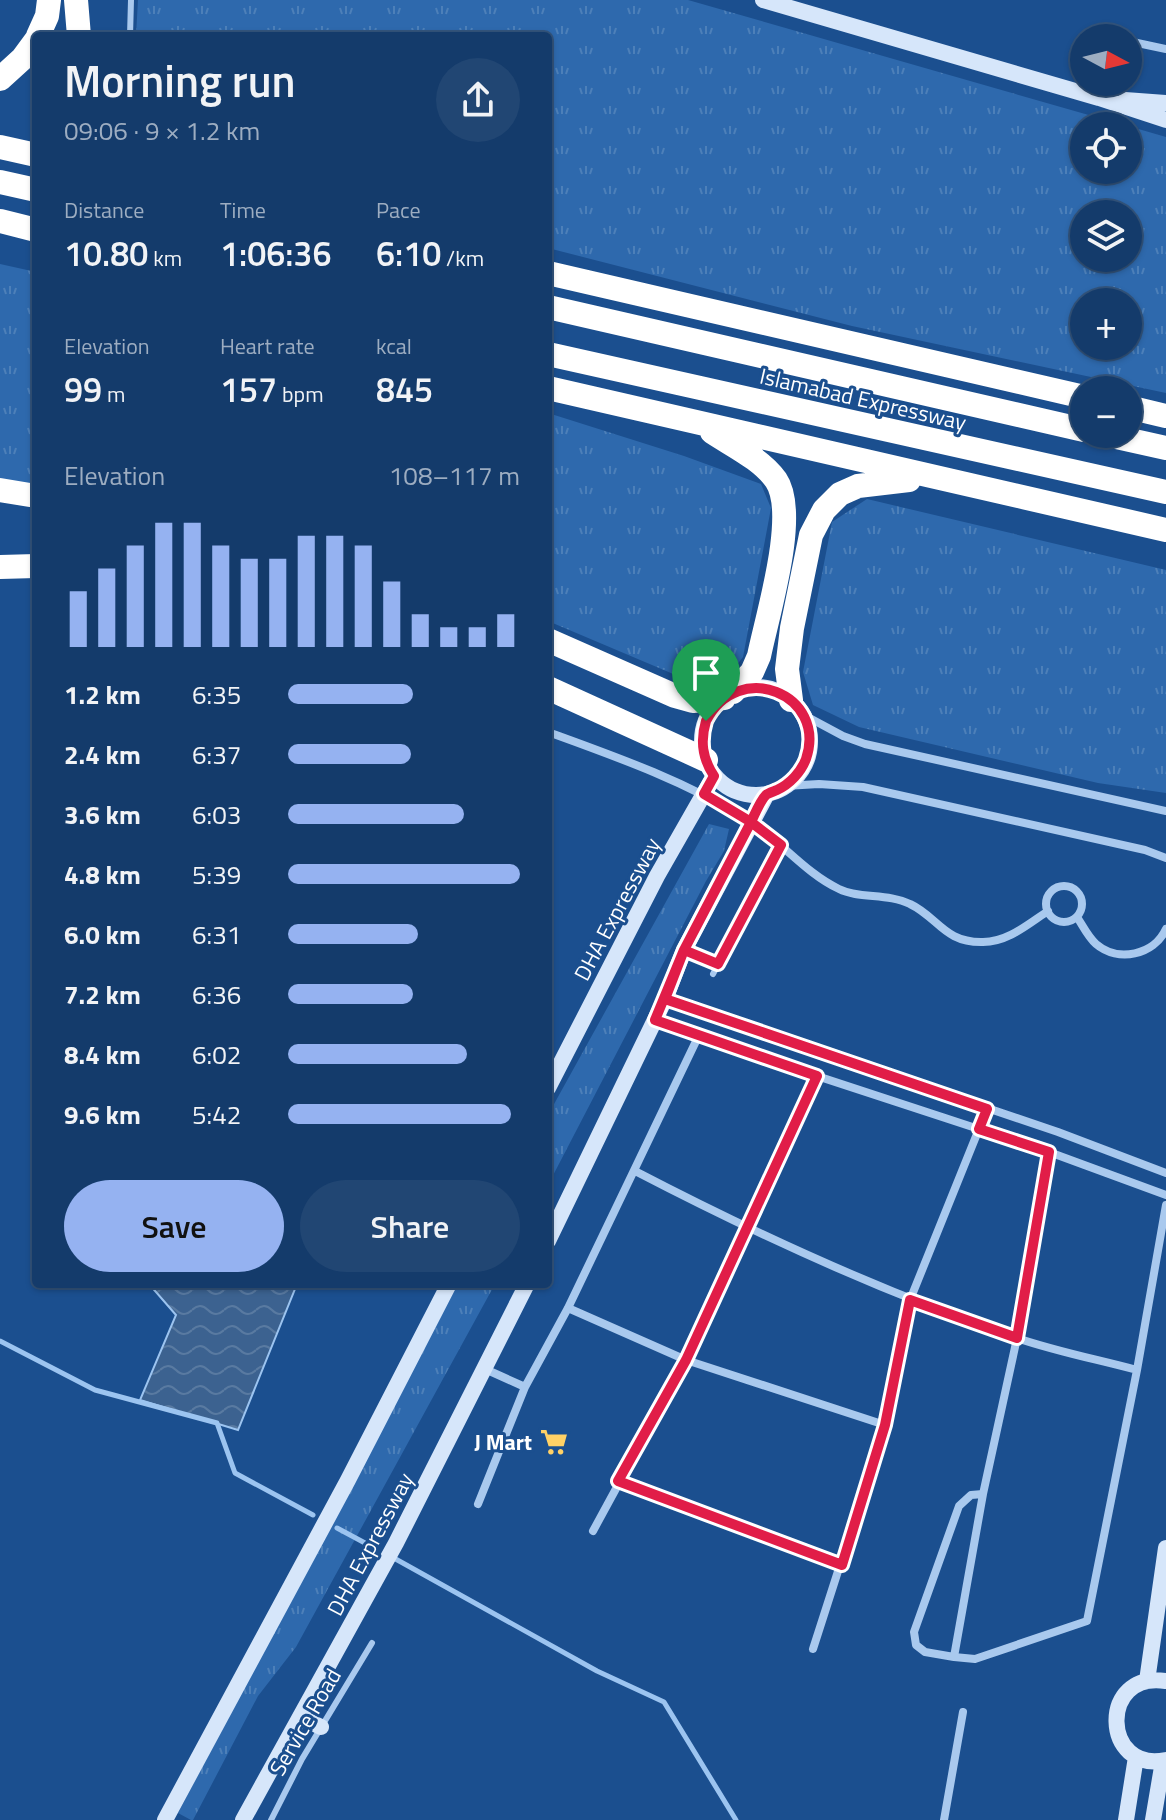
<!DOCTYPE html>
<meta charset="utf-8">
<style>
:root{--surface:#143b6b;--page:#214673;--text:#f1f3f6;--muted:#9dadc1;--line:#33557e;--accent:#95b2f1}
body{margin:0;font-family:"Titillium Web",sans-serif;background:var(--page);color:var(--text);height:100vh;display:flex;flex-direction:column;font-size:30px;white-space:nowrap}
*{box-sizing:border-box;margin:0}
p{font-size:26px;color:var(--muted)}
.icon{flex:none;width:44px;height:44px;fill:none;stroke:currentColor;stroke-width:2;stroke-linecap:round;stroke-linejoin:round}
.map{position:relative;flex:1;overflow:hidden}
.side{position:absolute;left:32px;top:32px;width:520px;height:1256px;display:flex;flex-direction:column;background:var(--surface);border-radius:8px;box-shadow:0 2px 6px #0004,0 0 0 2px var(--line)}
.side>*{flex:none}
.needle{width:52px;rotate:97deg}
.fabs{position:absolute;left:1070px;top:24px;display:grid;gap:16px}
.fabs a{display:grid;place-items:center;width:72px;height:72px;border-radius:50%;background:var(--surface);box-shadow:0 2px 6px #0004,0 0 0 2px var(--line);font-size:40px}
.pin{position:absolute;display:grid;place-items:center;width:68px;height:68px;color:#fff;margin:-82px -34px;border-radius:50% 50% 50% 0;rotate:-45deg;box-shadow:0 0 8px #0007}
.pin .icon{rotate:45deg}
.round{display:grid;place-items:center;flex:none;width:84px;height:84px;border-radius:42px;background:var(--page)}
.headline{display:flex;align-items:center;justify-content:space-between;height:136px;padding:0 32px}
h1{font-size:44px;font-weight:600;line-height:60px}
.stats{display:grid;grid-template-columns:repeat(3,1fr);gap:12px;height:136px;padding:8px 32px}
.stats div{display:grid;align-content:center}
.stats b{font-size:34px;font-weight:600}
.stats small{font-size:22px;font-weight:400}
.stats p{font-size:22px}
.chart{height:224px;padding:16px 32px}
.chart p{display:flex;justify-content:space-between}
.chart svg{width:100%;height:144px;margin-top:8px;stroke:var(--accent);stroke-width:6}
.primary-button{display:flex;gap:16px;margin-top:auto;padding:16px 32px}
.primary-button a{flex:1;height:92px;border-radius:48px;background:var(--accent);color:#111;font-size:32px;font-weight:600;line-height:92px;text-align:center}
.primary-button a+a{background:var(--page);color:var(--text)}
ul{padding:0 32px;list-style:none;font-size:26px}
li{display:grid;grid-template-columns:128px 96px 1fr;align-items:center;height:60px}
li i{height:20px;border-radius:10px;background:var(--accent)}
.map>svg:first-child{display:block}
</style>
<div class="map">
<svg width="1166" height="1820" viewBox="0 0 1166 1820">
<defs>
<pattern id="grass-tufts" width="24" height="20" patternUnits="userSpaceOnUse" patternTransform="scale(2)"><rect width="24" height="20" fill="#2e69ad"/><path d="M3 7l-1-3M5 7V3M7 7l1-3M15 17l-1-3M17 17v-4M19 17l1-3" fill="none" stroke="#4d80b9"/></pattern>
<pattern id="water-waves" width="16" height="10" patternUnits="userSpaceOnUse" patternTransform="scale(2)"><rect width="16" height="10" fill="#3c6290"/><path d="M0 5q4-4 8 0t8 0" fill="none" stroke="#597aa1"/></pattern>
</defs>
<rect width="100%" height="100%" fill="#1b4f8f"/>
<path fill="url(#grass-tufts)" fill-rule="evenodd" d="M138 0H688L1127 126H1084V170H1128V126L1166 137V393L852 326 548 248V36H136ZM1084 214H1128V258H1084ZM1084 302H1128V346H1084Z
M0 264 36 272V484L0 481Z
M548 413 684 456 761 484 771 508 743 657 729 675 704 687 548 621Z
M867 499 1166 570V793L1098 783 859 727 813 705 803 672 832 522Z
M709 824 729 829 724 851 706 881 548 1185V1115Z
M458 1284H495L296 1647 258 1696 193 1820H191L178 1813Z"/>
<path fill="url(#water-waves)" stroke="#9cc4f0" stroke-width="2" d="M149 1284H297L238 1430 140 1400 176 1315Z"/>
<g fill="none" stroke-linecap="round" stroke-linejoin="round">
<path stroke="#9cc4f0" stroke-width="5" d="M0 1341 95 1390 217 1423 235 1473 313 1515
M337 1528 365 1543
M392 1557 597 1671 664 1702 736 1820"/>
<path stroke="#a9c9ee" stroke-width="6" d="M130 36 131 0
M684 950 718 964
M713 974 781 845
M271 1820 302 1759 372 1643"/>
<path stroke="#a9c9ee" stroke-width="8" d="M1100 36 1111 38
M1128 41 1166 49
M802 714 843 736 865 744 1166 811
M548 732C617 757 685 781 748 820 780 840 805 873 839 889 859 899 888 893 910 904 938 917 944 943 983 942 1008 942 1028 924 1048 911
M785 786 819 784 863 787 1145 850 1166 858
M1046 904a18 18 0 1 1 36 0a18 18 0 1 1-36 0Z
M1077 917C1083 926 1088 937 1096 944 1118 963 1154 955 1166 929
M665 999 1058 1132 1166 1173
M655 1020 698 1037 1049 1152 1166 1195
M1049 1152 1017 1338 983 1494 954 1657 975 1659 1087 1621 1137 1370 1166 1205
M635 1171C758 1235 882 1292 1014 1337 1054 1351 1096 1359 1137 1370
M568 1308 686 1360 885 1425
M485 1369 525 1387
M618 1481 842 1565
M478 1504 525 1387 568 1308 698 1037
M593 1531 686 1360 817 1076
M813 1649 885 1425 910 1300 987 1109
M954 1657 925 1652 916 1645 914 1632 959 1506 971 1495 983 1494
M944 1820 963 1712"/>
<path stroke="#d6e6fa" stroke-width="16" d="M763 0 1099 98 1166 120
M1125 100 1166 103
M702 741a54 54 0 1 1 108 0a54 54 0 1 1-108 0Z
M548 1088 657 876 714 776
M548 1241 665 999 684 950 767 794
M1147 1681 1166 1548
M1166 1681C1098 1670 1102 1774 1166 1760
M300 1717 321 1727
M165 1820 348 1480 449 1284
M243 1820 396 1543 527 1284
M1126 1820 1136 1757
M1153 1820 1163 1761"/>
<path stroke="#fff" stroke-width="24" d="M76 0 79 36
M38 36 47 16 49 0
M0 79 22 59 36 40
M0 147 36 155
M0 182 36 190
M0 221 36 230
M548 273 1084 397
M548 307 1084 430
M548 354 1166 492
M548 388 1166 530
M1128 407 1166 416
M712 432C733 446 761 459 776 480 799 514 767 616 759 656L752 672 733 692
M1103 434 1166 448
M0 490 36 496
M0 567 36 566
M548 640 675 696 693 701 724 698
M548 688 706 760
M791 700 787 669 792 628 811 535 824 510 840 494 858 486 909 480"/>
</g>
<g fill="none" stroke-linecap="round" stroke-linejoin="round">
<g stroke="#fff" stroke-width="16">
<path id="route" d="M706 721C700 741 702 758 714 776L704 794 751 822 684 950 655 1020 817 1076 686 1360 618 1481 842 1565 885 1425 910 1300 1017 1338 1049 1152 979 1129 987 1109 665 999 684 950 718 964 781 845 751 822C755 814 760 801 766 795 768 793 775 791 777 790 790 784 801 772 806 759 828 694 738 658 706 721"/>
</g>
<use href="#route" stroke="#e11d48" stroke-width="10"/>
</g>
<defs>
<g id="supermarket-bare" transform="scale(2.16)"><path d="M-6-5.5h2.5l.6 2H6L4.5 2H-2.5L-4.4-4H-6ZM-1.5 3.2a1.3 1.3 0 1 0 .1 0ZM3 3.2a1.3 1.3 0 1 0 .1 0Z" fill="#ffd166" stroke="#1b4f8f" stroke-width="2.5" paint-order="stroke"/></g>
</defs>
<g fill-rule="evenodd">
<use href="#supermarket-bare" x="554" y="1442"/>
</g>
<g text-anchor="middle" dominant-baseline="central" stroke-width="6" stroke-linejoin="round" paint-order="stroke">
<g font-size="22" fill="#fff" stroke="#1b4f8f">
<text transform="translate(863 399) rotate(13)">Islamabad Expressway</text>
<text transform="translate(617 909) rotate(-62)">DHA Expressway</text>
<text transform="translate(370 1544) rotate(-62)">DHA Expressway</text>
<text transform="translate(305 1722) rotate(-60)">Service Road</text>
</g>
<g font-size="22" font-weight="bold" fill="#fff" stroke="#1b4f8f" text-anchor="end">
<text x="532" y="1442">J Mart</text>
</g>
</g>
</svg>
<div class="fabs">
<a><svg class="needle" viewBox="-14 -14 28 28"><path d="M0-13l5 13h-10z" fill="#e53935"/><path d="M0 13l5-13h-10z" fill="#9dadc1"/></svg></a>
<a><svg class="icon" aria-label="locate" viewBox="0 0 24 24"><circle cx="12" cy="12" r="6"/><path d="M12 2v4M12 18v4M2 12h4M18 12h4"/></svg></a>
<a><svg class="icon" aria-label="layers" viewBox="0 0 24 24"><path d="M12 4l9 5-9 5-9-5zM3 14l9 5 9-5"/></svg></a>
<a>+</a>
<a>−</a>
</div>
<div class="pin" style="left:706px;top:721px;background:#1e9e55"><svg class="icon" aria-label="arrive" viewBox="0 0 24 24"><path d="M6 21V4h12l-3 4 3 4H6"/></svg></div>
<section class="side">
<div class="headline"><div><h1>Morning run</h1><p>09:06 · 9 × 1.2 km</p></div><a class="round"><svg class="icon" aria-label="share" viewBox="0 0 24 24"><path d="M12 15V3M7 8l5-5 5 5M5 13v7h14v-7"/></svg></a></div>
<div class="stats">
<div><p>Distance</p><b>10.80<small> km</small></b></div>
<div><p>Time</p><b>1:06:36</b></div>
<div><p>Pace</p><b>6:10<small> /km</small></b></div>
</div>
<div class="stats">
<div><p>Elevation</p><b>99<small> m</small></b></div>
<div><p>Heart rate</p><b>157<small> bpm</small></b></div>
<div><p>kcal</p><b>845</b></div>
</div>
<div class="chart"><p><span>Elevation</span>108–117 m</p>
<svg viewBox="0 0 160 44" preserveAspectRatio="none"><path d="M5 44V27M15 44V20M25 44V13M35 44V6M45 44V6M55 44V13M65 44V17M75 44V17M85 44V10M95 44V10M105 44V13M115 44V24M125 44V34M135 44V38M145 44V38M155 44V34"/></svg>
</div>
<ul>
<li><b>1.2 km</b>6:35<i style="width:54%"></i></li>
<li><b>2.4 km</b>6:37<i style="width:53%"></i></li>
<li><b>3.6 km</b>6:03<i style="width:76%"></i></li>
<li><b>4.8 km</b>5:39<i style="width:100%"></i></li>
<li><b>6.0 km</b>6:31<i style="width:56%"></i></li>
<li><b>7.2 km</b>6:36<i style="width:54%"></i></li>
<li><b>8.4 km</b>6:02<i style="width:77%"></i></li>
<li><b>9.6 km</b>5:42<i style="width:96%"></i></li>
</ul>
<div class="primary-button"><a>Save</a><a>Share</a></div>
</section>
</div>
